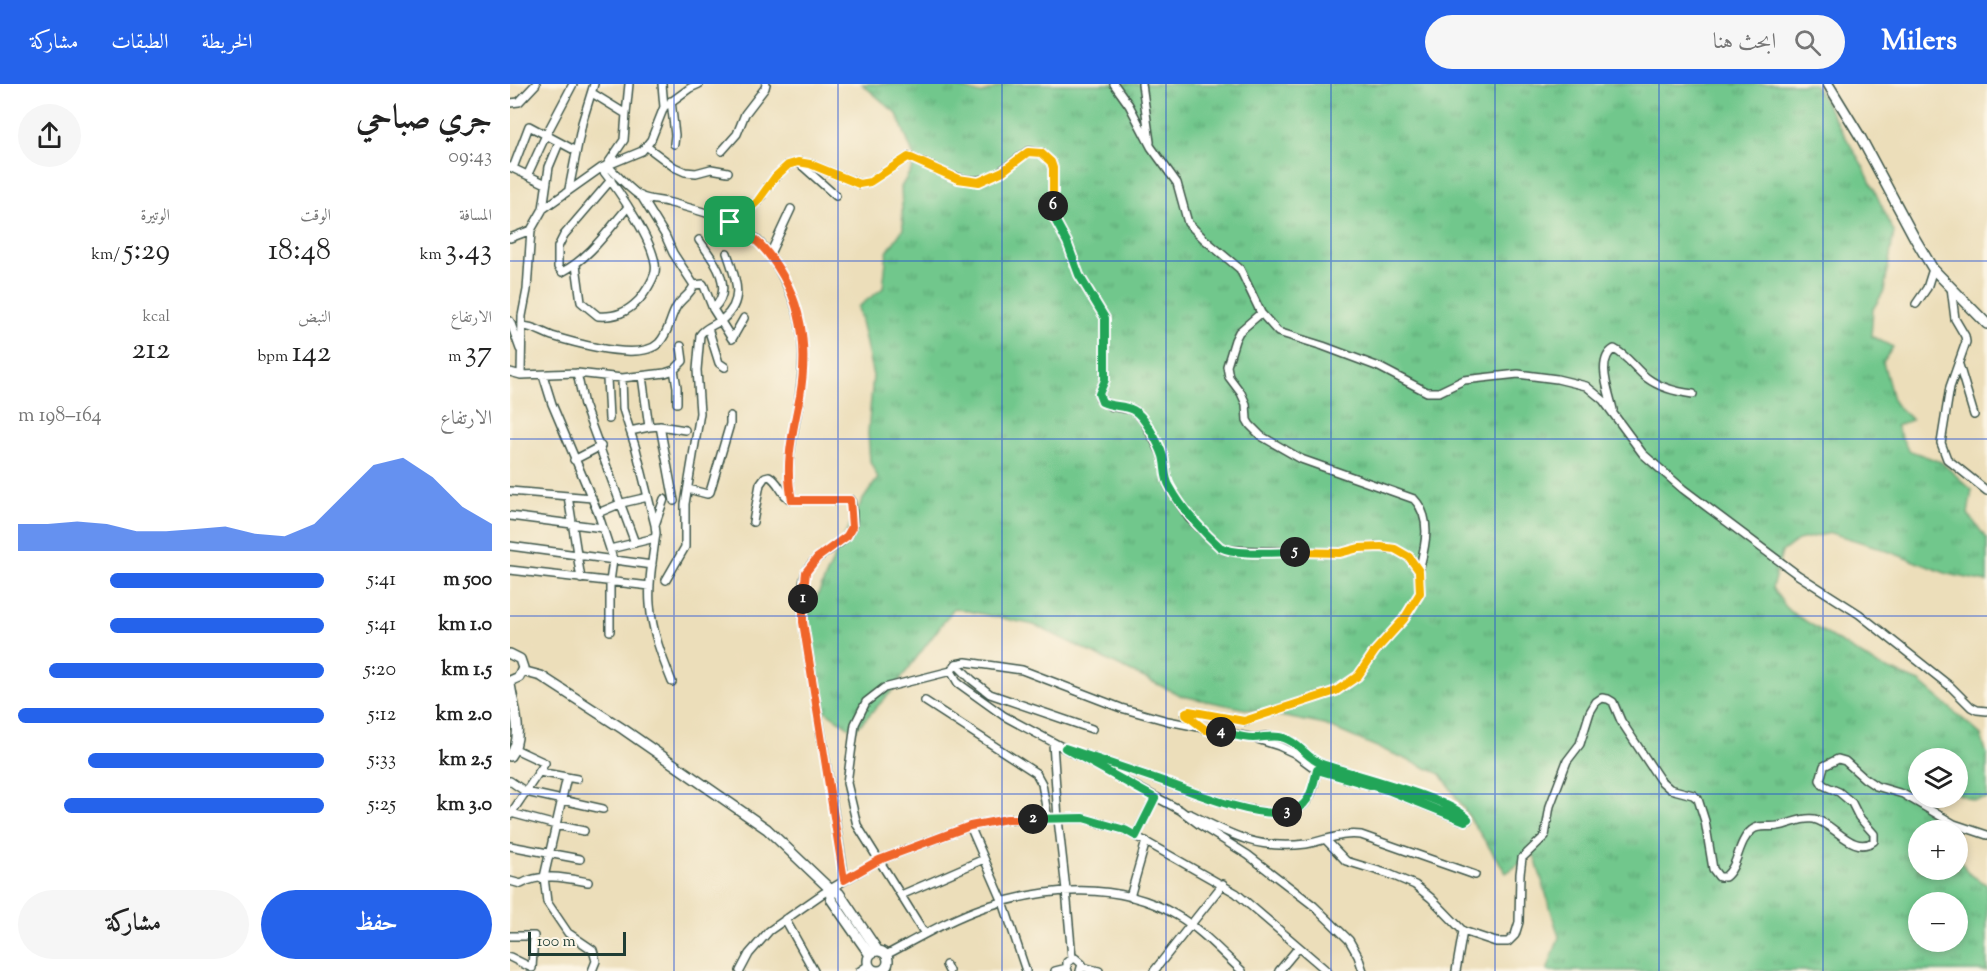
<!DOCTYPE html>
<html lang="ar">
<meta charset="utf-8">
<style>
:root{--surface:#fff;--page:#f6f6f6;--text:#222;--muted:#767676;--accent:#2563eb}
body{margin:0;font-family:"Sorts Mill Goudy",Amiri,serif;background:var(--page);color:var(--text);direction:rtl;height:100vh;display:flex;flex-direction:column;font-size:22px;white-space:nowrap}
*{box-sizing:border-box;margin:0}
p{font-size:20px;color:var(--muted)}
.icon{flex:none;width:33px;height:33px;fill:none;stroke:currentColor;stroke-width:2;stroke-linecap:round;stroke-linejoin:round}
.map{position:relative;flex:1;overflow:hidden;direction:ltr}
.sheet{display:flex;flex-direction:column;background:var(--surface);width:510px}
.sheet>*{flex:none}
.buttons{position:absolute;left:1398px;top:664px;display:grid;gap:12px}
.buttons a{display:grid;place-items:center;width:60px;height:60px;border-radius:50%;background:var(--surface);box-shadow:0 3px 9px #0003;font-size:30px}
.scale{position:absolute;left:18px;bottom:15px;width:98px;box-sizing:border-box;padding-left:6px;border:3px solid #1f3d34;border-top:0;font-size:16px;line-height:21px;white-space:nowrap;color:#1f3d34;-webkit-text-stroke:4px #fcf5e5;paint-order:stroke}
.pin{position:absolute;display:grid;place-items:center;width:51px;height:51px;color:#fff;margin:-26px;border-radius:12px;box-shadow:0 3px 9px #0006}
.km{position:absolute;width:30px;height:30px;margin:-15px;border-radius:50%;background:#222;color:#fff;font-size:16px;line-height:30px;text-align:center}
.round{display:grid;place-items:center;flex:none;width:63px;height:63px;border-radius:32px;background:var(--page)}
.head{display:flex;align-items:center;justify-content:space-between;height:102px;padding:0 18px}
h1{font-size:33px;font-weight:600;line-height:45px}
.stats{display:grid;grid-template-columns:repeat(3,1fr);gap:9px;height:102px;padding:6px 18px}
.stats div{display:grid;align-content:center}
.stats b{font-size:30px;font-weight:600}
.stats small{font-size:16px;font-weight:400}
.stats p{font-size:16px}
.chart{height:168px;padding:12px 18px}
.chart p{display:flex;justify-content:space-between}
.chart svg{width:100%;height:108px;margin-top:6px;fill:var(--accent);opacity:.7}
.primary-button{display:flex;gap:12px;margin-top:auto;padding:12px 18px}
.primary-button a{flex:1;height:69px;border-radius:36px;background:var(--accent);color:#fff;font-size:24px;font-weight:600;line-height:69px;text-align:center}
.primary-button a+a{background:var(--page);color:var(--text)}
ul{padding:0 18px;list-style:none;font-size:20px}
li{display:grid;grid-template-columns:96px 72px 1fr;align-items:center;height:45px}
li i{height:15px;border-radius:8px;background:var(--accent)}
header{display:flex;align-items:center;gap:36px;box-sizing:border-box;height:84px;padding:0 30px;background:var(--accent);color:#fff}
header strong{font-size:28px}
nav{display:flex;gap:33px;margin-inline-start:auto;font-size:21px}
.search{width:420px;height:54px;background:var(--page);display:flex;align-items:center;gap:15px;box-sizing:border-box;padding:0 21px;border-radius:33px;color:var(--muted);font-size:22px}
main{display:flex;flex:1;min-height:0}
.map>svg:first-child{display:block}
</style>
<header>
<strong>Milers</strong>
<div class="search"><svg class="icon" aria-label="search" viewBox="0 0 24 24"><circle cx="10" cy="10" r="6"/><path d="M15 15l6 6"/></svg>ابحث هنا</div>
<nav><a>الخريطة</a><a>الطبقات</a><a>مشاركة</a></nav>
</header>
<main>
<div class="map">
<svg width="1477" height="887" viewBox="0 0 1477 887">
<defs>
<pattern id="grass-tufts" width="24" height="20" patternUnits="userSpaceOnUse" patternTransform="scale(1.5)"><rect width="24" height="20" fill="#71c78c"/><path d="M3 7l-1-3M5 7V3M7 7l1-3M15 17l-1-3M17 17v-4M19 17l1-3" fill="none" stroke="#5ca373"/></pattern>
</defs>
<rect width="100%" height="100%" fill="#fcf5e5"/>
<filter id="ink" filterUnits="userSpaceOnUse"><feTurbulence type="fractalNoise" baseFrequency=".0167" numOctaves="2"/><feDisplacementMap in="SourceGraphic" scale="12" xChannelSelector="R" yChannelSelector="G"/><feConvolveMatrix kernelMatrix="1 2 1 2 8 2 1 2 1" color-interpolation-filters="sRGB"/></filter>
<filter id="wash" filterUnits="userSpaceOnUse"><feTurbulence type="fractalNoise" baseFrequency=".008" numOctaves="4" result="noise"/><feDisplacementMap in="SourceGraphic" scale="24" xChannelSelector="R" yChannelSelector="G"/><feGaussianBlur stdDeviation="1.35" result="paint"/><feColorMatrix in="noise" values="0 0 0 0 0 0 0 0 0 0 0 0 0 0 0 0 0 1.4 0 .05"/><feComposite in="paint" operator="in"/></filter>
<g filter="url(#wash)">
<rect width="100%" height="100%" fill="#ecdeba"/>
<path fill="url(#grass-tufts)" stroke="#488260" stroke-width="1.5" fill-rule="evenodd" d="M352 0H440L470 10 497 0H1304L1353 82 1384 148 1374 207 1363 225 1361 252 1383 263 1373 278 1384 319 1402 336 1386 342 1398 366 1431 378 1462 406 1458 430 1477 455V498L1438 490 1364 462 1321 449 1288 456 1272 468 1262 504 1279 527 1369 582 1410 598 1471 651 1477 671V715L1464 716 1448 710V675H1408V714H1412L1411 720 1430 747H1408V786H1448V772L1458 789 1477 801V887H1037L1049 853 1024 770 996 789 931 690 815 641 672 612 524 541 444 524 381 608 344 647 314 626 297 535 328 465 352 417 368 394 360 378 358 349 363 292 348 223 373 204 377 168 393 145 391 103 406 78 387 30ZM1408 819H1448V858H1408Z"/>
</g>
<g filter="url(#ink)">
<g fill="none" stroke-linecap="round" stroke-linejoin="round">
<g stroke="#3e5548" stroke-width="10">
<path id="street" d="M152 0 154 23
M604 0 619 21 641 63 667 99 678 139 694 155 730 185 751 229 768 248 813 262 869 283 917 308H929L954 296 1008 290 1047 295 1076 302 1093 316 1133 370 1173 405 1288 491 1349 530 1441 603 1461 623 1467 626 1477 627
M632 0 640 58
M82 9 116 30 114 56 97 81
M161 17 165 51 164 60
M0 19 9 18 26 0
M116 30 119 0
M136 62 164 83 175 88 186 89 201 85 218 88
M212 67 227 50 235 30 255 4 256 0
M288 78 326 112
M97 81C107 91 118 104 130 112 137 116 149 116 157 118 184 125 213 132 237 148 253 158 263 174 271 190 294 230 296 264 290 308 286 346 273 377 282 416H341C342 424 345 435 342 444 335 462 307 468 297 486 290 500 293 523 293 538L335 796
M0 83 36 100
M3 84 19 42 66 67
M18 90 36 51 63 0
M101 96 54 151 48 163V183L52 188C80 174 98 146 118 123
M59 105 72 39 84 0
M33 125 91 84 132 67 141 56 154 23 180 4 189 0
M220 138 238 126 247 118 265 93 278 81 288 78 300 80 349 100 360 98 398 73C408 76 419 82 428 86 473 107 482 94 518 67L531 69 541 78 543 84V132L557 158 569 191 595 234V295L589 310 590 315 600 322 624 326 634 337 653 372 658 401 668 417 679 434 710 463 716 466 829 469 849 464 871 463 885 465 899 473 909 487 910 509 894 535 865 567 848 592 826 607 734 637 679 627 676 628V631L696 646
M0 154 21 146
M189 156C203 175 226 204 203 225
M260 170 281 125
M66 181 71 218 88 232C106 233 116 229 129 216 134 210 143 197 145 188 150 165 106 103 91 84
M184 201 193 200 194 202 203 225 222 255 234 234
M1441 203 1445 235 1455 252 1456 258 1440 303 1431 359 1437 375 1477 407
M1406 220 1417 204 1423 185
M751 229 729 248 725 256 717 282 719 293 731 309 736 320 737 336 740 341 751 352 791 375 904 415C923 435 915 463 909 487
M0 237 10 265
M12 242C23 242 31 248 42 252 65 259 130 278 149 259 160 247 159 235 167 222 172 214 181 210 184 201L163 169 155 151 131 112
M198 244 209 279 215 283
M1449 281 1464 331
M164 286 167 303V319
M0 288 11 291 67 289 112 294 155 289 164 286 173 277 171 262
M67 289 74 321 125 459
M11 291 12 232 17 206 21 146 33 125 39 83 49 59
M33 291 42 320 88 429 100 465 103 476 100 498V547
M132 292 139 343 150 342 164 417
M97 294 99 335
M112 294 113 325 126 365 145 441
M1103 326C1100 310 1085 276 1104 265 1118 272 1125 285 1137 294 1149 303 1168 308 1183 310
M150 342 175 346
M120 347 139 343
M64 376 91 362
M178 405 197 410 200 408 220 340V332
M0 407 82 414
M58 412 71 495
M154 415 145 441 146 449C143 473 138 497 140 520 142 548 152 573 162 598
M88 429 112 419 138 413
M0 432 93 444
M243 438 250 400 255 393 259 392C270 398 271 412 282 416
M0 462 142 481
M100 465 145 454
M0 486 140 502
M156 496 175 463V420L190 329 187 286 190 251C195 243 206 241 213 235 236 216 225 193 217 169
M446 580 462 596 480 610 582 645
M441 587 448 599 494 632 670 726 690 741 738 771 804 822 839 856 848 872 853 887
M415 617 526 689 532 700 538 735
M543 659 548 735 556 806 562 874
M573 670C597 678 622 687 646 695 677 706 758 740 787 725 802 718 804 701 807 686
M29 688 67 695
M57 693 34 793 37 818 58 849 83 866 86 877 82 887
M0 697 16 708 93 725
M1 729 46 741 74 747
M680 730C722 751 747 766 796 760 814 757 832 748 851 751L965 791
M0 731 35 679 5 665
M460 742 493 818 516 887
M626 751 645 714
M816 756 836 777 879 790 905 801 921 814 953 847 986 858H998L1005 851 1009 838 1010 790 1012 774 1035 752 1040 722 1057 677 1070 660 1080 628 1086 618 1092 614 1098 615 1103 618 1111 637 1150 696 1160 705 1183 711 1188 715 1195 737 1203 785 1209 793H1215C1229 782 1227 758 1242 746 1249 740 1260 744 1268 742 1281 740 1291 733 1304 735 1324 739 1343 772 1364 757V750L1349 733 1342 719 1329 708 1313 701 1310 696 1314 682 1328 675 1335 677 1354 694 1366 702 1393 710 1444 740 1477 751
M0 762 70 775
M0 797 11 800C31 788 57 794 78 798
M391 811 474 775
M620 813 636 757
M275 835 304 887
M415 850 347 741 337 699 345 640 356 618 374 604 441 587 446 580 456 578 512 586 611 624 658 637 744 654 769 662 784 669 807 686 880 707 952 736H958L953 730 907 710 806 678 785 660 773 654 756 652 744 654
M0 852H24L22 884 0 873
M376 871C408 854 440 835 475 823 535 803 609 797 666 831 691 845 711 868 732 887
M436 881 439 887
M572 883 589 887
M230 887 239 870 259 847 312 810 369 776 460 742 497 735 573 734 615 746 726 809 817 887
M350 887 359 881
M545 887 557 884
M558 887 557 884V878L565 874 572 880 570 887
M644 887 713 800
M769 887 789 863
M946 887 953 847"/>
</g>
<g stroke="#3e5548" stroke-width="12">
<path id="secondary" d="M1318 0 1351 54 1404 153 1423 185 1477 240
M0 570 10 575 13 584 9 593 0 597
M12 587 31 592 113 645 257 745 320 805 329 809 368 867
M0 600C3 622 15 653 0 672
M320 805 321 815 360 871
M358 877a10 10 0 1 1 20 0a10 10 0 1 1-20 0Z"/>
</g>
<use href="#street" stroke="#fff" stroke-width="7"/>
<use href="#secondary" stroke="#fff" stroke-width="9"/>
</g>
</g>
<g fill="none" stroke-linecap="round" stroke-linejoin="round" filter="url(#ink)">
<g stroke="#fff" stroke-width="12">
<path id="split-1" d="M220 138C246 153 258 166 273 192 294 229 297 271 290 312 283 347 274 381 282 416H340L342 443 337 452 307 474 296 488 293 515"/>
</g>
<g stroke="#fff" stroke-width="12">
<path id="split-2" d="M293 515V538L334 796 369 776 460 742 497 735H523"/>
</g>
<g stroke="#fff" stroke-width="12">
<path id="split-3" d="M523 735 573 734 615 746 626 752 645 714 555 664C585 674 616 685 647 695 681 707 742 734 777 728"/>
</g>
<g stroke="#fff" stroke-width="12">
<path id="split-4" d="M711 648C721 650 732 654 743 654 754 654 763 650 774 654 790 659 797 675 812 680 840 690 943 715 958 735L955 737 880 707 807 686C802 706 800 724 777 728"/>
</g>
<g stroke="#fff" stroke-width="12">
<path id="split-5" d="M711 648 696 646 676 631V628L679 627 734 637 826 607 848 592 865 567 894 535 910 509 909 487 899 473 885 465 871 463 849 464 830 469 785 468"/>
</g>
<g stroke="#fff" stroke-width="12">
<path id="split-6" d="M543 122V132L557 158 569 191 595 234V296L589 310 592 318C602 323 613 321 623 326 634 331 649 360 653 372 656 383 654 394 660 403 673 427 690 445 710 463 728 472 764 468 785 468"/>
</g>
<g stroke="#fff" stroke-width="12">
<path id="split-7" d="M220 138 238 126 247 118 265 93 278 81 288 78 300 80 349 100 360 98 398 73 401 74 448 95 469 98 493 87 518 68 531 69 541 78 543 84V122"/>
</g>
<use href="#split-1" stroke="#f0652b" stroke-width="8"/>
<use href="#split-2" stroke="#f0652b" stroke-width="8"/>
<use href="#split-3" stroke="#22a559" stroke-width="8"/>
<use href="#split-4" stroke="#22a559" stroke-width="8"/>
<use href="#split-5" stroke="#f5b400" stroke-width="8"/>
<use href="#split-6" stroke="#22a559" stroke-width="8"/>
<use href="#split-7" stroke="#f5b400" stroke-width="8"/>
</g>
<path fill="none" stroke="#1d4ed8" stroke-width="1.5" stroke-opacity="0.55" d="M164 0V887M328 0V887M492 0V887M656 0V887M821 0V887M985 0V887M1149 0V887M1313 0V887M0 177H1477M0 355H1477M0 532H1477M0 710H1408M1448 710H1477"/>
</svg>
<div class="buttons">
<a><svg class="icon" aria-label="layers" viewBox="0 0 24 24"><path d="M12 4l9 5-9 5-9-5zM3 14l9 5 9-5"/></svg></a>
<a>+</a>
<a>−</a>
</div>
<div class="scale">100 m</div>
<div class="pin" style="left:220px;top:138px;background:#1e9e55"><svg class="icon" aria-label="arrive" viewBox="0 0 24 24"><path d="M6 21V4h12l-3 4 3 4H6"/></svg></div>
<b class="km" style="left:293px;top:515px">1</b>
<b class="km" style="left:523px;top:735px">2</b>
<b class="km" style="left:777px;top:728px">3</b>
<b class="km" style="left:711px;top:648px">4</b>
<b class="km" style="left:785px;top:468px">5</b>
<b class="km" style="left:543px;top:122px">6</b>
</div>
<section class="sheet">
<div class="head"><div><h1>جري صباحي</h1><p>09:43</p></div><a class="round"><svg class="icon" aria-label="share" viewBox="0 0 24 24"><path d="M12 15V3M7 8l5-5 5 5M5 13v7h14v-7"/></svg></a></div>
<div class="stats">
<div><p>المسافة</p><b>3.43<small> km</small></b></div>
<div><p>الوقت</p><b>18:48</b></div>
<div><p>الوتيرة</p><b>5:29<small> /km</small></b></div>
</div>
<div class="stats">
<div><p>الارتفاع</p><b>37<small> m</small></b></div>
<div><p>النبض</p><b>142<small> bpm</small></b></div>
<div><p>kcal</p><b>212</b></div>
</div>
<div class="chart"><p><span>الارتفاع</span>164–198 m</p>
<svg viewBox="0 0 160 44" preserveAspectRatio="none"><path d="M0 44V33L10 33L20 32L30 33L40 36L50 36L60 35L70 34L80 37L90 38L100 33L110 21L120 9L130 6L140 14L150 26L160 33V44z"/></svg>
</div>
<ul>
<li><b>500 m</b>5:41<i style="width:70%"></i></li>
<li><b>1.0 km</b>5:41<i style="width:70%"></i></li>
<li><b>1.5 km</b>5:20<i style="width:90%"></i></li>
<li><b>2.0 km</b>5:12<i style="width:100%"></i></li>
<li><b>2.5 km</b>5:33<i style="width:77%"></i></li>
<li><b>3.0 km</b>5:25<i style="width:85%"></i></li>
</ul>
<div class="primary-button"><a>حفظ</a><a>مشاركة</a></div>
</section>
</main>
